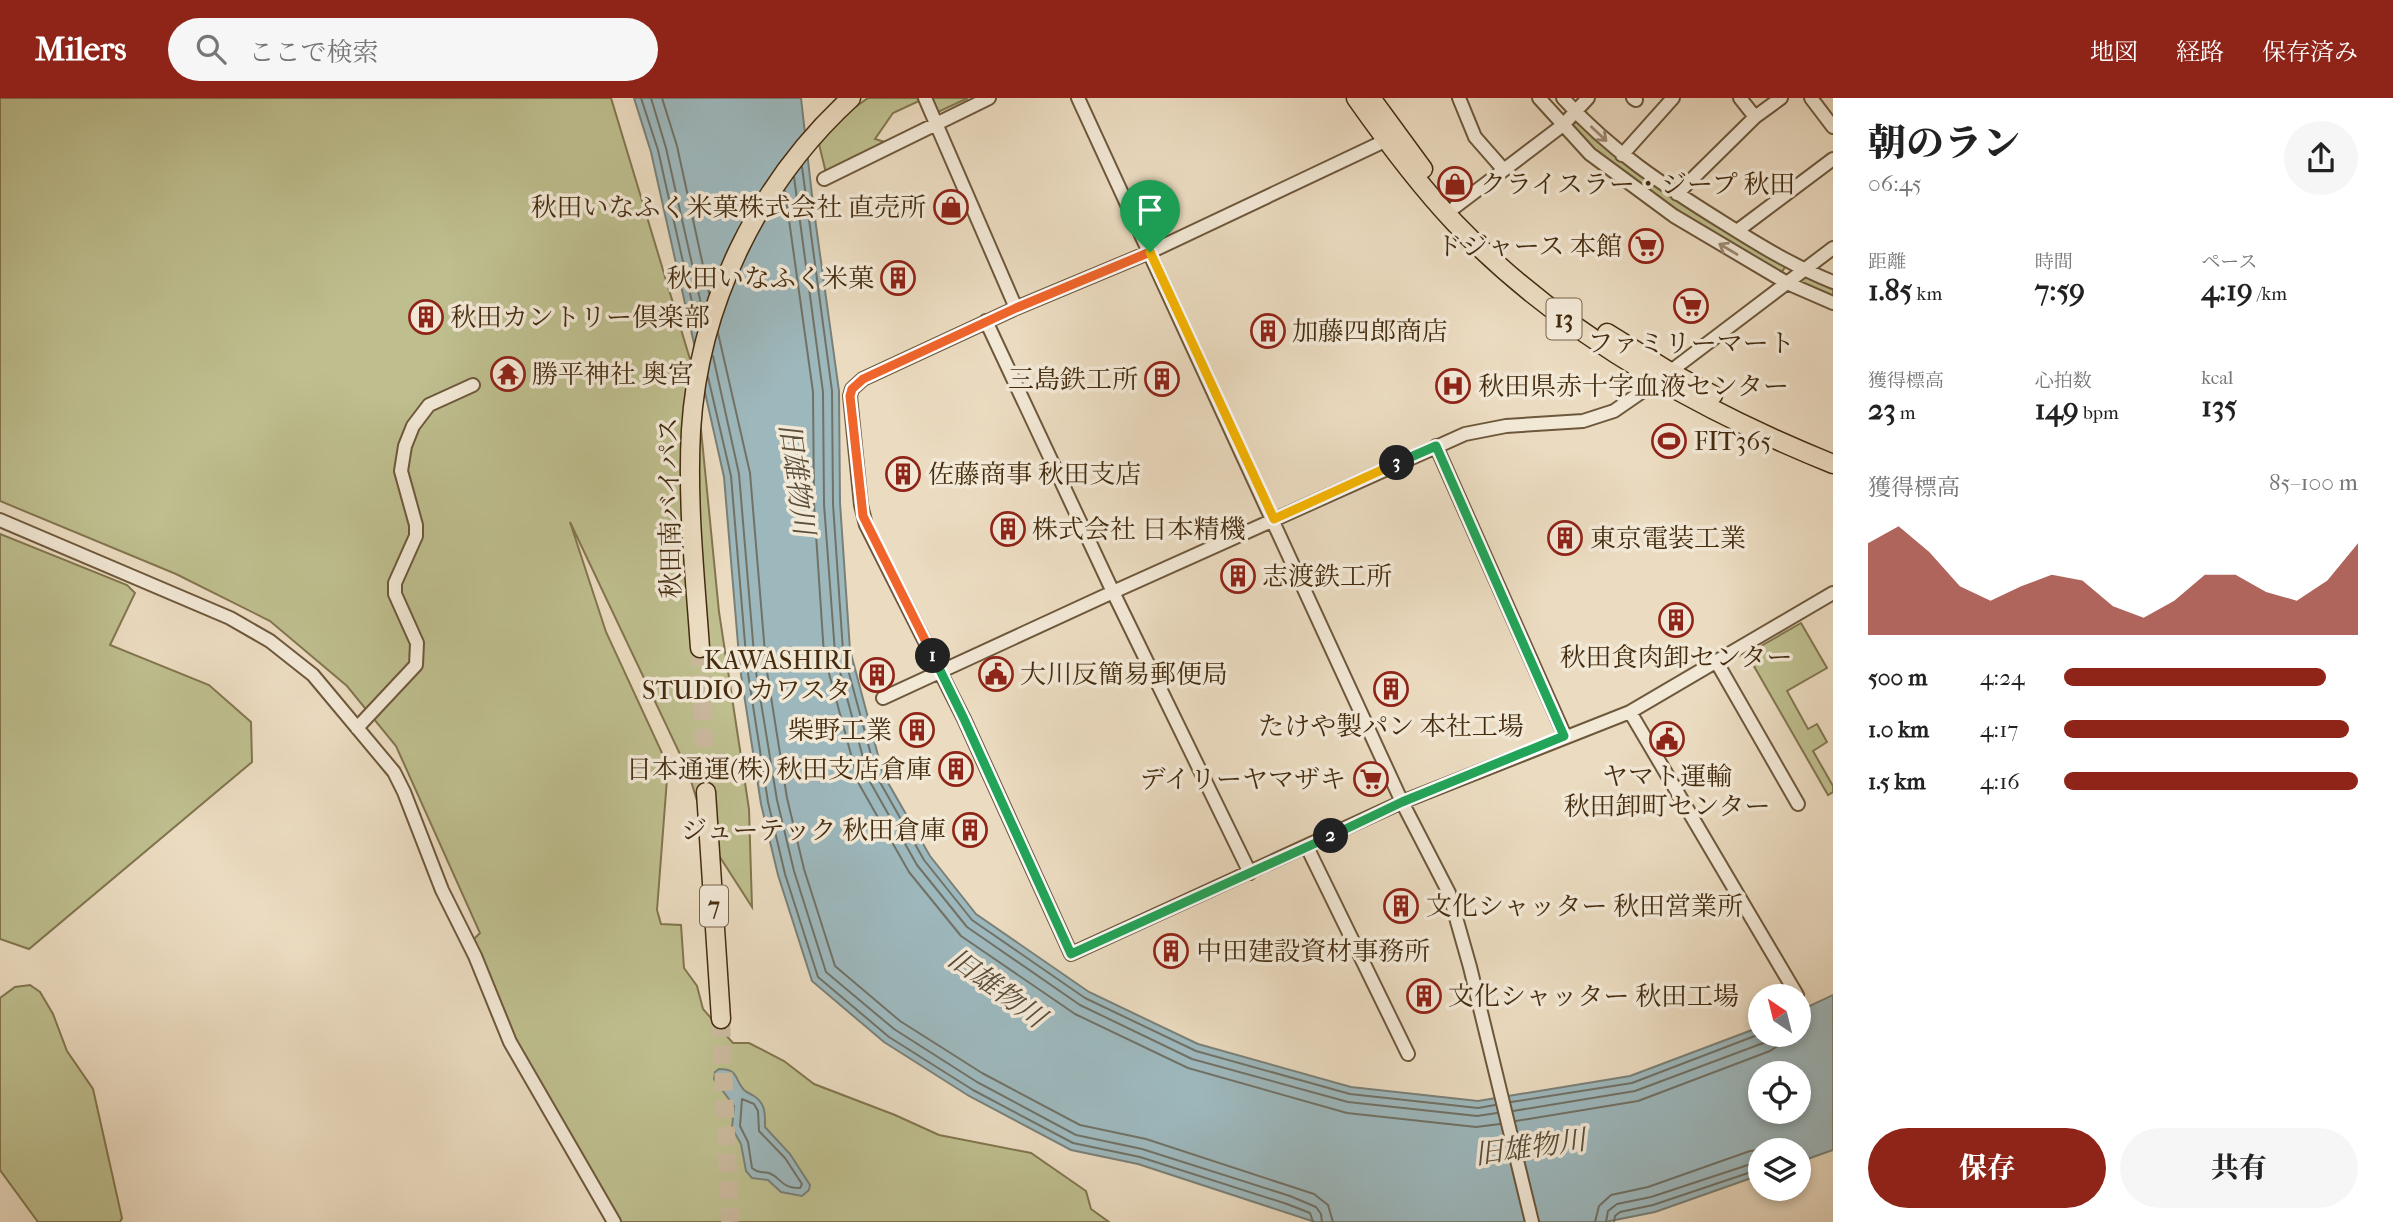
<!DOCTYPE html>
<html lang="ja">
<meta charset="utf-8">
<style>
:root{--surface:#fff;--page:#f6f6f6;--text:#222;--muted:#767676;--accent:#8f2418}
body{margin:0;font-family:"IM FELL French Canon","Noto Serif JP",serif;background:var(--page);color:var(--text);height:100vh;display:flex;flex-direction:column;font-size:26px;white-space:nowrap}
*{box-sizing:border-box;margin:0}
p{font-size:23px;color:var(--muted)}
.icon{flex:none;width:38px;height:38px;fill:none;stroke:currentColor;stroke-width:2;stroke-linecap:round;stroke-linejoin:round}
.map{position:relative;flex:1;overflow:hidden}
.drawer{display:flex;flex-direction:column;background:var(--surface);width:560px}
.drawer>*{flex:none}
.needle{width:46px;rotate:325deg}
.fabs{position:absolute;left:1748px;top:886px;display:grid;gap:14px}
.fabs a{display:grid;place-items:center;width:63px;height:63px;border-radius:50%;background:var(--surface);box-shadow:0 4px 10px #0003;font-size:35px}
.pin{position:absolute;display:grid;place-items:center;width:60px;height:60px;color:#fff;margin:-72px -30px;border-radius:50% 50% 50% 0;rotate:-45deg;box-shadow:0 0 7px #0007}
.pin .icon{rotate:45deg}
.km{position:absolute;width:35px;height:35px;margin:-18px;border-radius:50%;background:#222;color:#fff;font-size:19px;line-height:35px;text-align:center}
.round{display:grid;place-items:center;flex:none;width:74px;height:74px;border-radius:37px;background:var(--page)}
.headline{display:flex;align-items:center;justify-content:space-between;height:119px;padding:0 35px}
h1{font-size:38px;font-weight:800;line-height:52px}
.stats{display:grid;grid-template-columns:repeat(3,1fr);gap:10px;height:119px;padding:7px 35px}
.stats div{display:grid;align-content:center}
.stats b{font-size:30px;font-weight:800}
.stats small{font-size:19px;font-weight:400}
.stats p{font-size:19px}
.chart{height:196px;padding:14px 35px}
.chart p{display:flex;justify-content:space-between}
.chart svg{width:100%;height:126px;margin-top:7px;fill:var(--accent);opacity:.7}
.action{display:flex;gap:14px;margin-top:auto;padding:14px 35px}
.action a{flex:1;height:80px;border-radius:42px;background:var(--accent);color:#fff;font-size:28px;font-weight:800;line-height:80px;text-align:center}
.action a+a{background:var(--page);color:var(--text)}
ul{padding:0 35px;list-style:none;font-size:23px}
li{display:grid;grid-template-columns:112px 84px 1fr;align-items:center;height:52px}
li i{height:18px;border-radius:9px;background:var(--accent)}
header{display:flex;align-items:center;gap:42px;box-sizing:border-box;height:98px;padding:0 35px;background:var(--accent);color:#fff}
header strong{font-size:33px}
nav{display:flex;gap:38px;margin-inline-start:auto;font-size:24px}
.search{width:490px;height:63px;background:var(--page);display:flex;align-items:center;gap:18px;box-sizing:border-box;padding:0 24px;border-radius:38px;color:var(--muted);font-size:26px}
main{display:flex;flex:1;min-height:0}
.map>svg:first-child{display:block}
</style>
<header>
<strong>Milers</strong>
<div class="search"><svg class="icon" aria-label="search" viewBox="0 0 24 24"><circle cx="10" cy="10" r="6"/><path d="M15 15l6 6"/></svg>ここで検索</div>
<nav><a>地図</a><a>経路</a><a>保存済み</a></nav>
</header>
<main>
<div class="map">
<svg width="1833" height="1124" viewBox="0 0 1833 1124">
<rect width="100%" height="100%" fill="#ebdbc0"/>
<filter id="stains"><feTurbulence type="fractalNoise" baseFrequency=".00286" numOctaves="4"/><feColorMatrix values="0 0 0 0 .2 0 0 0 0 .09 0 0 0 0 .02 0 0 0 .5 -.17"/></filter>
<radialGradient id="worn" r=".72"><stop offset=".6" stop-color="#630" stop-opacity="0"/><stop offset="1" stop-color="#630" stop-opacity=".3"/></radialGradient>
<path fill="#bebe8e" stroke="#82754e" stroke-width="2" d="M0 0H611L696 281 719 514 749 711 752 809 709 742 688 673 570 424 606 534 668 668 657 812 661 826 681 827 684 870 697 888 703 911 733 945H749L784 963 814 986 895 1017 939 1037 1031 1055 1086 1093 1091 1111 1109 1124H618L515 945 473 842 480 835 396 648 347 588 270 523 176 476 0 403Z
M868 0H918L919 3 893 15 875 41 888 45 826 75 818 42 833 25Z
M931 0H968L938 14Z
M1576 24H1584L1786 168 1781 175 1673 115 1572 35V27Z
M1801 177 1833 190V200L1801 186 1797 182Z
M0 436 127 487 135 495 110 547 209 587 251 624 252 664 29 851 0 841Z
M1801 525 1827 570 1787 593 1808 631 1817 626 1827 644 1813 653 1833 688V694L1828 697 1747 556Z
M30 887 40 894 53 916 67 953 93 991 122 1120 120 1124H38L0 1072V900L15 889Z"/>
<path fill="#9db8bd" stroke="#7a8077" stroke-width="2" fill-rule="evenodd" d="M634 0H801L813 106 839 293 840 405 850 552 883 676 930 758 976 816 1089 894 1198 946 1351 989 1478 1003 1630 978 1760 929V936H1799V913L1833 897V1052L1799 1064V1052H1760V1077L1655 1114 1605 1124H1315L1138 1066 1071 1052 969 998 884 944 812 883 778 777 761 706 740 570 724 379 651 54ZM1760 975H1799V1013H1760Z
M719 971C739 971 734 981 744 992 747 995 751 996 754 998 766 1006 765 1016 765 1029L790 1056 810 1087 809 1092 802 1098 781 1094 768 1082 752 1080 746 1073 741 1046 732 1030 734 1008 714 981 715 974Z"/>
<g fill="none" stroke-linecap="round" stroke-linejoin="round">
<path stroke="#717266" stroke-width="2" d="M641 0 658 52 698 231
M651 0 666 50 703 215
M662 0 677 48 709 195
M802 69 832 293 833 406 843 553 877 679 924 762 972 822 1085 900 1196 953 1350 996 1478 1010 1495 1007
M794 79 823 294 824 406 835 555 869 682 917 767 967 829 1080 907 1192 961 1348 1004 1477 1018 1497 1015
M785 93 813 294 814 406 824 557 859 686 909 774 961 838 1075 916 1188 970 1347 1015 1476 1029 1500 1026
M718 235 750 375 766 567 787 700 804 771 835 868 900 923 982 975 1080 1027 1146 1041 1314 1096 1328 1107 1333 1124
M713 258 739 376 755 568 777 702 794 773 826 874 894 931 977 984 1076 1037 1142 1051 1290 1098 1316 1109 1321 1116 1322 1124
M708 279 731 378 747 569 768 704 785 776 818 879 889 939 973 992 1073 1045 1140 1059 1287 1106 1310 1115 1313 1124
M742 1001 754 1006 758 1013 759 1033 785 1060 802 1086 800 1090C780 1090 782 1080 769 1075 761 1073 759 1076 752 1070L748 1044 740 1028Z
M1511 1004 1632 985 1760 936
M1513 1013 1635 993 1766 944 1774 936
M1516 1023 1638 1003 1770 953 1779 947 1786 936
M1595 1124 1599 1108 1611 1097 1648 1089 1750 1053 1760 1052
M1606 1124 1608 1113 1617 1106 1651 1099 1760 1063
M1614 1124 1615 1118 1620 1114 1653 1107 1760 1071"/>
<path stroke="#cab89d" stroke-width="18" stroke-dasharray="18 9" stroke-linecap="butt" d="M700 550 706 694
M721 921 730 1124"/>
<g stroke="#6e583b" stroke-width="16">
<path id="minor" d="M925 0 1016 210
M1078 0 1402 704 1449 795 1470 869 1532 1124
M1459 0 1475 39 1503 71
M1539 0 1590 56 1674 118 1787 185 1833 205
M1563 0C1609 52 1666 89 1724 125 1759 147 1795 169 1833 184
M1633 0 1636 2
M1740 0 1755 19
M1811 0 1833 29
M1391 40 1150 154 1016 210 863 281 852 291 850 298 861 407 866 427 964 621 1071 856 1402 704 1630 614 1833 495
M1622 57 1673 0
M824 81 989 0
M1677 96 1755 19 1781 0
M1455 109 1563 27 1588 0
M1737 133 1833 61
M986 223 1113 494 1250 775
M1436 348 1565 638
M0 422 230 520 270 543 313 577 394 674 404 694 442 792 475 858 510 944 614 1124
M1716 563 1798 706
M883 600 1113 494 1465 336 1506 328 1583 323 1614 313 1659 282 1833 150
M1630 614 1797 897
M357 630 416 567 417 545 395 496V485L416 438V427L401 373 405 348 413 328 429 307 473 287
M1307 749 1408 956"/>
</g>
<g stroke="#452c0f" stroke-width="21">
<path id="highway" d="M1356 0C1387 44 1418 86 1455 125 1559 234 1694 310 1833 366
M1371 0 1423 71
M1607 235 1670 274 1713 297
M700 550C695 478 687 405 691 332 699 206 758 85 851 0
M706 694 721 921"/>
</g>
<use href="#minor" stroke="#f2e8d6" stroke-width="12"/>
<use href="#highway" stroke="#ebdbc0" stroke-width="18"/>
</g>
<defs><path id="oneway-shaft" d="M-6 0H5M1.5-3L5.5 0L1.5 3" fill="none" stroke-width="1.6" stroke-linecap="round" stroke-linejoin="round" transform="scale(1.75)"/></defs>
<g stroke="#9c8a72">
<use href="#oneway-shaft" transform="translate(1599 36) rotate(43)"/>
<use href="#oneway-shaft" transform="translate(1728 151) rotate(-149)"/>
</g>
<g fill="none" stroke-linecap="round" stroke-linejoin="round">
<g stroke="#fff" stroke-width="14">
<path id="split-1" d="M933 558 863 418 850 298 852 291 863 281 1016 210 1150 154"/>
</g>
<g stroke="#fff" stroke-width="14">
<path id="split-2" d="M933 558 964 621 1071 856 1331 738"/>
</g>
<g stroke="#fff" stroke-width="14">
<path id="split-3" d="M1331 738 1402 704 1564 638 1436 348 1397 365"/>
</g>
<g stroke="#fff" stroke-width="14">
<path id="split-4" d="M1150 154 1274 421 1397 365"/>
</g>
<use href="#split-1" stroke="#f0652b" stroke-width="9"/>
<use href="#split-2" stroke="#22a559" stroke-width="9"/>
<use href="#split-3" stroke="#22a559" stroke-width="9"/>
<use href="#split-4" stroke="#f5b400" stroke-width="9"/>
</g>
<defs>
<g id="shop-ring" transform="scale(1.75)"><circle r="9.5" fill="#f2e8d6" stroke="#8f2418" stroke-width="1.5"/><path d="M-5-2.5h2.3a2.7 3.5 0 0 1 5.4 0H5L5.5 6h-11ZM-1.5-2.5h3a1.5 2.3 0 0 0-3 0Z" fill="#8f2418"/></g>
<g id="supermarket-ring" transform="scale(1.75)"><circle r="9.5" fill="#f2e8d6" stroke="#8f2418" stroke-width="1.5"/><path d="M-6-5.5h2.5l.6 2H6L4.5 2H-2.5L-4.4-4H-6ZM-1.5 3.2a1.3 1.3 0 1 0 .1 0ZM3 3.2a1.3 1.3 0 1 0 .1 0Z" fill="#8f2418"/></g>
<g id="building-ring" transform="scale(1.75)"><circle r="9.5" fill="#f2e8d6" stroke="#8f2418" stroke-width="1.5"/><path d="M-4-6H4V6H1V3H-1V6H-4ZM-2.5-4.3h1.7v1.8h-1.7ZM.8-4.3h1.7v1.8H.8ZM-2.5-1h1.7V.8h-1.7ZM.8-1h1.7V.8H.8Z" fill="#8f2418"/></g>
<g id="temple-ring" transform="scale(1.75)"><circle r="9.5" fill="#f2e8d6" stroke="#8f2418" stroke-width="1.5"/><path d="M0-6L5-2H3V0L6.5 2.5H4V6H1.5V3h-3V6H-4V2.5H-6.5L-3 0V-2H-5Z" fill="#8f2418"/></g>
<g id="hospital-ring" transform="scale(1.75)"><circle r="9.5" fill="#f2e8d6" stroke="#8f2418" stroke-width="1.5"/><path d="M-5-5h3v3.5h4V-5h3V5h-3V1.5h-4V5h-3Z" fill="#8f2418"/></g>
<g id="stadium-ring" transform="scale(1.75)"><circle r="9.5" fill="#f2e8d6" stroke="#8f2418" stroke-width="1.5"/><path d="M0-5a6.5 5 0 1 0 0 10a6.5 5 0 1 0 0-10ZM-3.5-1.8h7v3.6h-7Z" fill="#8f2418"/></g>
<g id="civic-ring" transform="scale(1.75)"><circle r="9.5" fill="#f2e8d6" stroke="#8f2418" stroke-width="1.5"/><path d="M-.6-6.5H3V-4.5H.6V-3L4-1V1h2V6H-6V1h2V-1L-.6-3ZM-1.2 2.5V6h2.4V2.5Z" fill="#8f2418"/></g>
</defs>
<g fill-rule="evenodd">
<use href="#shop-ring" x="1455" y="86"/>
<use href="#shop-ring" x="951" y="109"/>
<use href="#supermarket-ring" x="1646" y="148"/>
<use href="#building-ring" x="898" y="180"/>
<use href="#supermarket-ring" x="1691" y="208"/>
<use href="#building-ring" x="426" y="219"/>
<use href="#building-ring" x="1268" y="233"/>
<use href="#temple-ring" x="508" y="276"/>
<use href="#building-ring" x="1162" y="281"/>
<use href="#hospital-ring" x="1453" y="288"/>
<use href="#stadium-ring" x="1669" y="343"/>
<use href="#building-ring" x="903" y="376"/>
<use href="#building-ring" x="1008" y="431"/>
<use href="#building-ring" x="1565" y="440"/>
<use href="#building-ring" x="1238" y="478"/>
<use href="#building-ring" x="1676" y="522"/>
<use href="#civic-ring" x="996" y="576"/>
<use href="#building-ring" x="877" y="577"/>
<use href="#building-ring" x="1391" y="591"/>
<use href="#building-ring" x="917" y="632"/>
<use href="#civic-ring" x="1667" y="641"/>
<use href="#building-ring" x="956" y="671"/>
<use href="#supermarket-ring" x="1371" y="681"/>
<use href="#building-ring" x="970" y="732"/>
<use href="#building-ring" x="1401" y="808"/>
<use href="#building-ring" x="1171" y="853"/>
<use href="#building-ring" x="1424" y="898"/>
</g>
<g text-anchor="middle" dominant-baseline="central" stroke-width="7" stroke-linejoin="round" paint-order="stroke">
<g fill="#f2e8d6" stroke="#79644b" stroke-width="2">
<rect x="1546.5" y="200.5" width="35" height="41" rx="5"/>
<rect x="700" y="787.5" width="28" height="41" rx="5"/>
</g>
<g font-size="24" font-weight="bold" fill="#452c0f">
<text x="1564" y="221">13</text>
<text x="714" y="808">7</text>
</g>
<g font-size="26" fill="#452c0f" stroke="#f2e8d6" text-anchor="start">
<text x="1480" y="86">クライスラー・ジープ 秋田</text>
<text x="926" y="109" text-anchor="end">秋田いなふく米菓株式会社 直売所</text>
<text x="1622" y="148" text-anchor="end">ドジャース 本館</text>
<text x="874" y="180" text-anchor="end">秋田いなふく米菓</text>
<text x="450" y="219">秋田カントリー倶楽部</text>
<text x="1292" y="233">加藤四郎商店</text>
<text x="1691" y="245" text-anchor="middle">ファミリーマート</text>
<text x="532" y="276">勝平神社 奥宮</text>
<text x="1138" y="281" text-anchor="end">三島鉄工所</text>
<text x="1478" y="288">秋田県赤十字血液センター</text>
<text x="1694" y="343">FIT365</text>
<text x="928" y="376">佐藤商事 秋田支店</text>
<text x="1032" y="431">株式会社 日本精機</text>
<text x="1590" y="440">東京電装工業</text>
<text x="1262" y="478">志渡鉄工所</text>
<text x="1676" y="559" text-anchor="middle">秋田食肉卸センター</text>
<text x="852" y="562" text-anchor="end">KAWASHIRI<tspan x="852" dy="30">STUDIO カワスタ</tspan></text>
<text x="1020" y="576">大川反簡易郵便局</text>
<text x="1391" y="628" text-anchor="middle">たけや製パン 本社工場</text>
<text x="892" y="632" text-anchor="end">柴野工業</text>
<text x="932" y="671" text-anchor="end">日本通運(株) 秋田支店倉庫</text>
<text x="1667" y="678" text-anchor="middle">ヤマト運輸<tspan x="1667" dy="30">秋田卸町センター</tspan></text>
<text x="1346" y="681" text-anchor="end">デイリーヤマザキ</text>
<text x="946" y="732" text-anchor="end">ジューテック 秋田倉庫</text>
<text x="1426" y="808">文化シャッター 秋田営業所</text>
<text x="1196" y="853">中田建設資材事務所</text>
<text x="1448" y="898">文化シャッター 秋田工場</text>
</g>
<g font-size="26" fill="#452c0f" stroke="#f2e8d6">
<text transform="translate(670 410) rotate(-91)">秋田南バイパス</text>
</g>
<g font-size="28" font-style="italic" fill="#5b4f3a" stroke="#f2e8d6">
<text transform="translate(797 381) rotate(82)">旧雄物川</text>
<text transform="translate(997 890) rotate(36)">旧雄物川</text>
<text transform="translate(1530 1049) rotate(-8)">旧雄物川</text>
</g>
</g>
<rect width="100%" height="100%" filter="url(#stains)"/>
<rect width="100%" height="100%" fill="url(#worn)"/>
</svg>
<div class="fabs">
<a><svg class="needle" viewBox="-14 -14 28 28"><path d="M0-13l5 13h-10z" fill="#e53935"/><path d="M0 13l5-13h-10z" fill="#767676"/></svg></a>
<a><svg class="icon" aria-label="locate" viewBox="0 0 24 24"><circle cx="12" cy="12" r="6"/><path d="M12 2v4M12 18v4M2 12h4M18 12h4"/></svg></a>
<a><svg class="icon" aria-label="layers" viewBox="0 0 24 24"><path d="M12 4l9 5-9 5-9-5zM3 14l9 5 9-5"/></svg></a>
</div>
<div class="pin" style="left:1150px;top:154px;background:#1e9e55"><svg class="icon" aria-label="arrive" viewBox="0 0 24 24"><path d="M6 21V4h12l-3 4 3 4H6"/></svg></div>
<b class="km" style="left:933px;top:558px">1</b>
<b class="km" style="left:1331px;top:738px">2</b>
<b class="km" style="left:1397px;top:365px">3</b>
</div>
<section class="drawer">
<div class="headline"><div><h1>朝のラン</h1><p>06:45</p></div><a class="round"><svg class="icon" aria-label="share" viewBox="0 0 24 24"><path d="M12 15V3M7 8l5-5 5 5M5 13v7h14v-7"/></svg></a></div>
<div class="stats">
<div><p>距離</p><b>1.85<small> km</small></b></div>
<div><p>時間</p><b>7:59</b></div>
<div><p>ペース</p><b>4:19<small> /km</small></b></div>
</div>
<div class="stats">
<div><p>獲得標高</p><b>23<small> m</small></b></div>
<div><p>心拍数</p><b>149<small> bpm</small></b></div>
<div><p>kcal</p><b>135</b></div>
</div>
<div class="chart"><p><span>獲得標高</span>85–100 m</p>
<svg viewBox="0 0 160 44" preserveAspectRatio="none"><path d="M0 44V12L10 6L20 15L30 27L40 32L50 27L60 23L70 25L80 34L90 38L100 32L110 23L120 23L130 29L140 32L150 25L160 12V44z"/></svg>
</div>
<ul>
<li><b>500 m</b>4:24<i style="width:89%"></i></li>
<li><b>1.0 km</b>4:17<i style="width:97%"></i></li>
<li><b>1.5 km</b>4:16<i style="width:100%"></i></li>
</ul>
<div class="action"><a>保存</a><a>共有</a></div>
</section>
</main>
